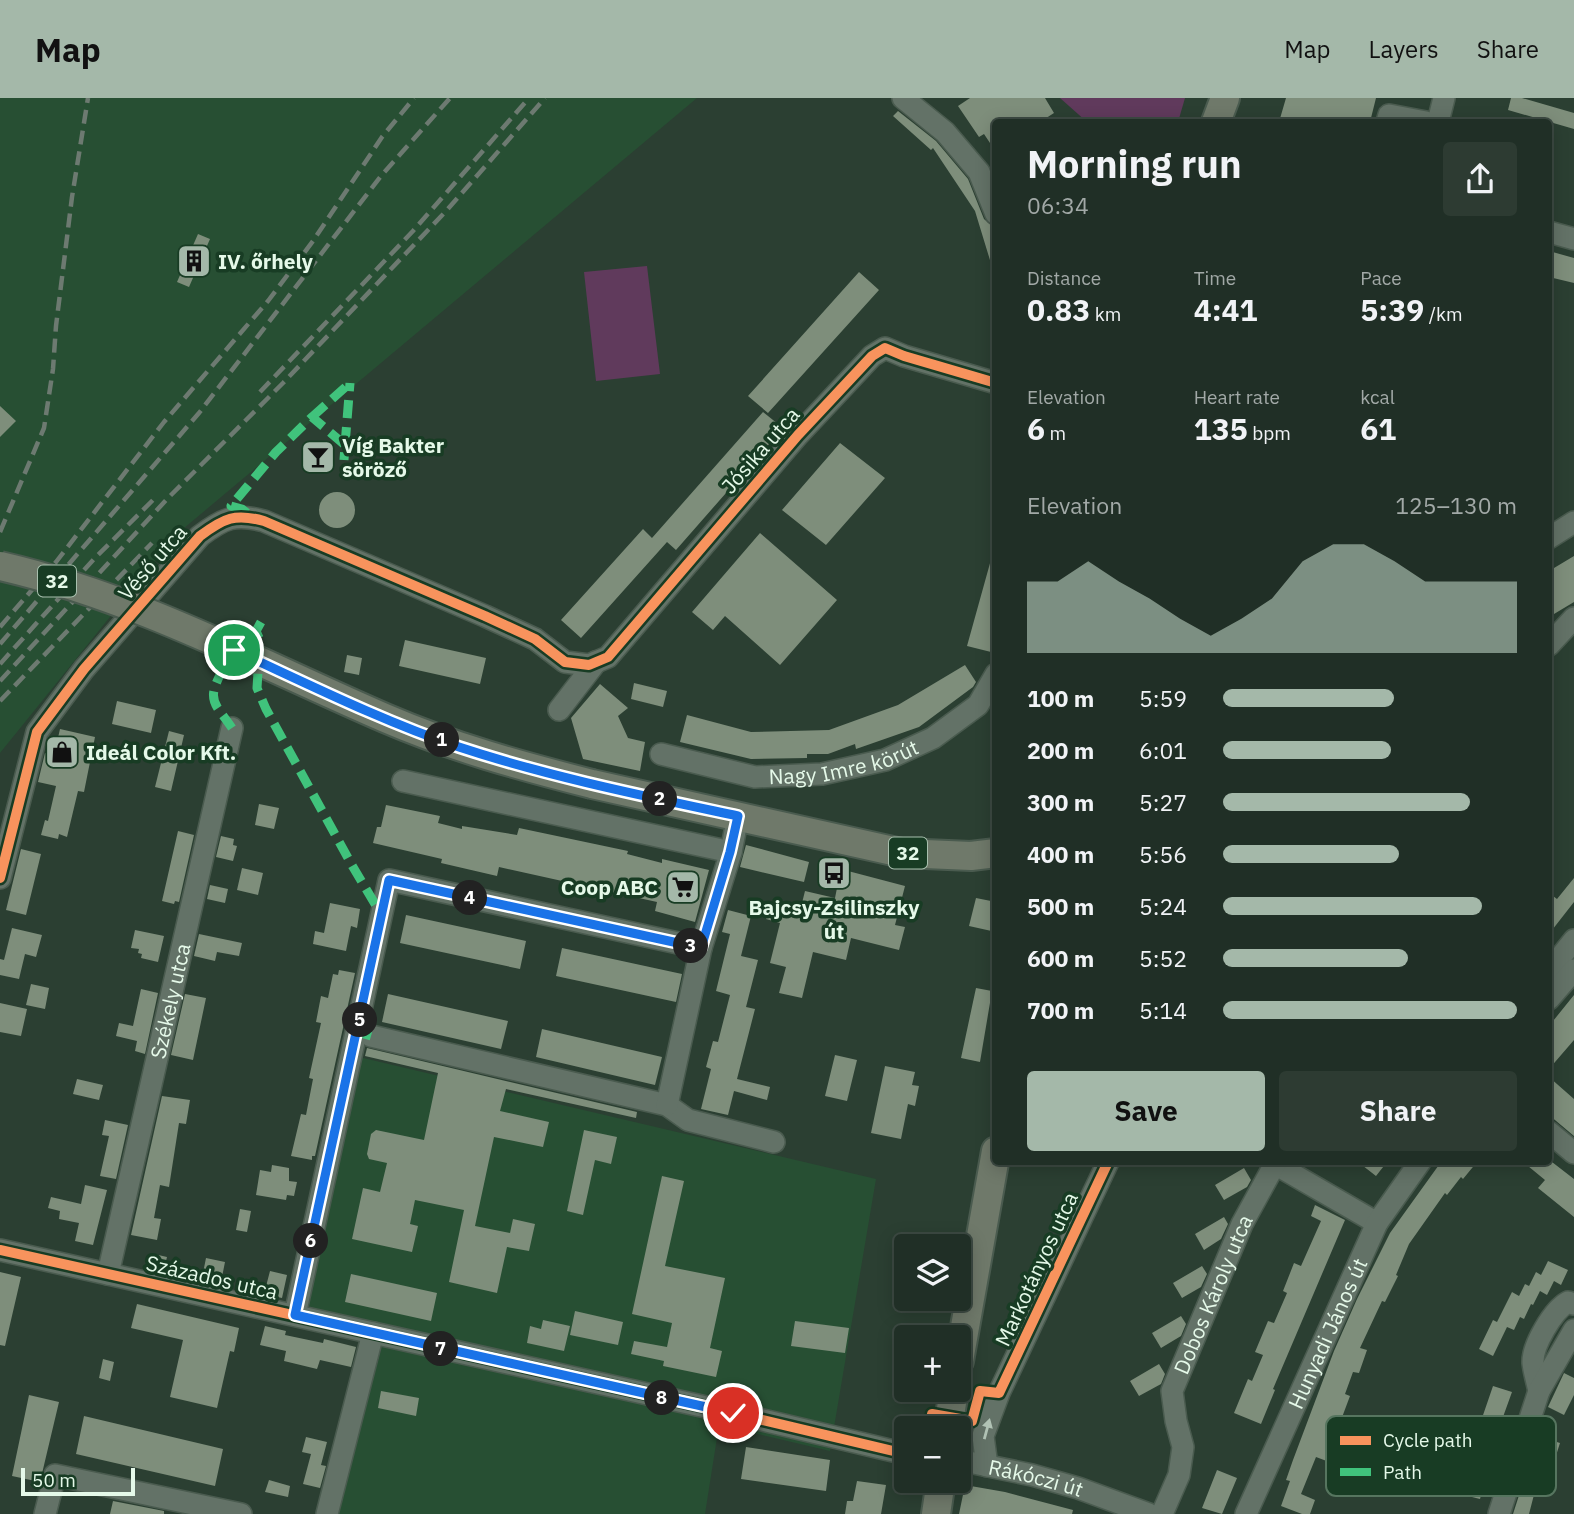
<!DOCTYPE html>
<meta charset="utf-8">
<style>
:root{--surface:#202f26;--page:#2d3b32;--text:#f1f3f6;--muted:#a2a9a7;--line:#3d4a43;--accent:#a4b8a9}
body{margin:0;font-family:"IBM Plex Sans",sans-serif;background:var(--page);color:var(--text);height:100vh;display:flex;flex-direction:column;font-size:26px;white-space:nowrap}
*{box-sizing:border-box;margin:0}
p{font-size:23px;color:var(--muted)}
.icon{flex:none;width:38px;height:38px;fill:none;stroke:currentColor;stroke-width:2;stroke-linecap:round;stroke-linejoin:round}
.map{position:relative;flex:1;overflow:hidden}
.sheet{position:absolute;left:992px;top:21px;width:560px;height:1046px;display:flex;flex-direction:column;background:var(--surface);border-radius:7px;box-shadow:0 4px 18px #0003,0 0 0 2px var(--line)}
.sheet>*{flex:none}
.tools{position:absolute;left:894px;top:1136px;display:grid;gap:14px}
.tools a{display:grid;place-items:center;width:77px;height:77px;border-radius:7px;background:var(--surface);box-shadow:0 4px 18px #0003,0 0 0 2px var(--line);font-size:35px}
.scale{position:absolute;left:21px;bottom:18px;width:114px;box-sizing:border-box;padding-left:7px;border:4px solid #e5f9e9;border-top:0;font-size:19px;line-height:24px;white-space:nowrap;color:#e5f9e9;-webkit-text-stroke:5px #183c24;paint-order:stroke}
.pin{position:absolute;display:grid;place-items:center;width:60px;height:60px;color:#fff;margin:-30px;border:4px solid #fff;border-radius:50%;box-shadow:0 2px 7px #0007}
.km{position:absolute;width:35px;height:35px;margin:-18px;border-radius:50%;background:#222;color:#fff;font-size:19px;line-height:35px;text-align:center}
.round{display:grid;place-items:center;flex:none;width:74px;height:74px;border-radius:7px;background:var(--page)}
.headline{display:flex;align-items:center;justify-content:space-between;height:119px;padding:0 35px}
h1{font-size:38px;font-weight:700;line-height:52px}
.figures{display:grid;grid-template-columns:repeat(3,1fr);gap:10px;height:119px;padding:7px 35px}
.figures div{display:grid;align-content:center}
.figures b{font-size:30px;font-weight:700}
.figures small{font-size:19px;font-weight:400}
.figures p{font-size:19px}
.chart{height:196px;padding:14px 35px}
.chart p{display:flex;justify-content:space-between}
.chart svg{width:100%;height:126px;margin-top:7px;fill:var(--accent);opacity:.7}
.button{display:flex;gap:14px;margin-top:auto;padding:14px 35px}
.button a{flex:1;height:80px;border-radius:7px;background:var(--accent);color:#111;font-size:28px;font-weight:700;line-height:80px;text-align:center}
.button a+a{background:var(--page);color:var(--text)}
ul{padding:0 35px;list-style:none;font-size:23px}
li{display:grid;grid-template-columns:112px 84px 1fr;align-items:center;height:52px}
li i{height:18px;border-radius:9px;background:var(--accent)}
header{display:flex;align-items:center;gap:42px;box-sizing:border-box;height:98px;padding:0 35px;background:var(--accent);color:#111}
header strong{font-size:33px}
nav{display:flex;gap:38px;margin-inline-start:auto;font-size:24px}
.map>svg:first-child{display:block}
</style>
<header>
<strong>Map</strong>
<nav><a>Map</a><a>Layers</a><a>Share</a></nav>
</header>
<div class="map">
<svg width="1574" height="1416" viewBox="0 0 1574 1416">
<rect width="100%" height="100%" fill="#2b3f32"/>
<path fill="#274f33" d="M0 0H697L177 436 0 655Z
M359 959 876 1081 830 1353 719 1327 705 1416H335L383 1245 302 1212Z"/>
<path fill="#603a5c" d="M1060 0H1185L1178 24H1087Z
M647 168 660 276 596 283 584 174Z"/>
<path fill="#7e8e7b" d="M970 0H1045L1054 15 1040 24H996V54L984 36 979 39 958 8Z
M1286 0H1376L1370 24H1279Z
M1511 0H1522L1574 15V31L1508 12Z
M898 13 936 43 968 81 984 121 992 128 996 140V171L993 172 975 113 933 50 931 52 893 18Z
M198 136 210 141 189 189 177 184Z
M1549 153 1574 160V185L1549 179Z
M859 174 879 192 768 315 748 298Z
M0 308 16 323 0 339Z
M763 314 783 330 676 452 667 444 581 540 561 522 643 431 652 440Z
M840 345 885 380 826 447 782 412Z
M319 412a18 18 0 1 1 36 0a18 18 0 1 1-36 0Z
M760 435 837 502 780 567 725 518 713 532 692 514Z
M992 458 996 459V539L991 554 967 548Z
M1574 458V504L1549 519V473Z
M405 542 486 560 480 586 399 568Z
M347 557 362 560 359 577 344 574Z
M965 567 976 584 973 589 919 629 856 651 855 646 828 656H807V660L751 661 680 644 687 617 751 634 829 632 898 607Z
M634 585 667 593 663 609 631 601Z
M600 586 628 610 618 618 628 640 645 644 640 673 583 661 571 620Z
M117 603 156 612 151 635 112 626Z
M60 631 95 639 84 694 78 693 67 739 59 736 58 741 41 737 45 722 48 723 56 688 38 684 45 655 54 657Z
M169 633 184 637 171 693 155 689Z
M259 706 279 710 274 731 255 727Z
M386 707 440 718 438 725 462 731V728L517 737 519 730 628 753 627 756 662 765V761L709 772 695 824 655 813 657 804 499 769 497 778 441 765 442 761 373 745 377 729H381Z
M178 733 194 737 179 804 175 803 174 806 162 803Z
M221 738 234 741 233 747 237 748 233 763 216 759Z
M746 747 809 764 804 784 740 769Z
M21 751 41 756 26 817 6 812Z
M242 770 263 775 258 797 237 792Z
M848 773 905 788 895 827 905 829 899 852 851 840 846 862 813 854 802 900 779 895 786 869 770 865 780 825 766 821 770 806 800 813 805 793 835 800 837 790 843 791Z
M1574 780V804L1549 836V795L1557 801Z
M210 787 228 791 225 805 207 801Z
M976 800 996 804V834L969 828Z
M330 805 360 811 357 830 351 828 346 853 313 846 315 833 324 835Z
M728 812 751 818 741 858 758 862 746 909 755 911 737 981 770 989 767 1002 734 993 728 1017 701 1011 711 971 706 969 713 943 718 944 730 897 716 893 730 836 722 834Z
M406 817 526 843 520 871 400 845Z
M12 830 42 837 36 859 25 856 19 881 0 877V861L4 862Z
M135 832 164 838 158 864 141 860 142 856 138 855 139 851 131 850Z
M199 836 242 845 239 858 217 854 215 863 194 858Z
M562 850 682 876 676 904 556 878Z
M339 872 355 875 315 1058H312V1062L291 1058 301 1016 306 1017 313 981 309 980 321 925 316 924 321 898 328 900 333 876 338 877Z
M31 886 49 890 45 911 26 907Z
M976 890 992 893 980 964 961 960Z
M141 891 158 895 145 956 135 953 137 943 116 938 119 925 133 928Z
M185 896 206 900 193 962 171 957Z
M388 896 508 923 501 951 382 924Z
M1574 897V942L1549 971V928Z
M0 905 27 911 21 938 0 934Z
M542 931 662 959 655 987 536 959Z
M367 950 637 1014 636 1020 506 991 500 1013 549 1024 543 1049 494 1039 475 1128 510 1135 513 1121 535 1126 529 1153 507 1149 497 1195 449 1184 464 1112 415 1102 410 1126 418 1128 412 1154 352 1141 363 1090 380 1094 387 1065 369 1061 367 1056 371 1036 376 1032 424 1042 438 975 365 958Z
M835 957 857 962 847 1003 825 998Z
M885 968 915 974 912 987 919 988 915 1008 908 1006 901 1041 871 1035Z
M1549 979 1574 1001V1038L1549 1017Z
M77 981 103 987 99 1002 73 996Z
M162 998 190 1002 186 1026 179 1025 169 1089 160 1087 154 1120 161 1121 157 1142 131 1137Z
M105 1022 128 1027 116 1081 100 1078 109 1038 102 1037Z
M584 1032 617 1039 611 1066 595 1062 583 1117 567 1113Z
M1358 1064H1387L1376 1078Z
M1441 1064H1477L1463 1081 1461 1079 1447 1097 1445 1095 1409 1146 1396 1177 1398 1178 1385 1204 1382 1203 1360 1250 1367 1252 1359 1275 1353 1274 1345 1296 1350 1298 1341 1322 1356 1328 1352 1339 1343 1336 1332 1365 1316 1359 1301 1396 1315 1402 1310 1416H1302L1281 1408 1290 1383 1286 1382 1293 1362 1334 1253 1357 1201 1390 1135Z
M1523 1064H1552L1574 1081V1119L1538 1090 1545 1082Z
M272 1067 289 1070V1083L297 1084 294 1098 287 1097 286 1102 256 1097 260 1072 271 1074Z
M1244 1070 1251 1082 1247 1089 1224 1102 1215 1087Z
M662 1078 684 1083 665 1168 725 1180 710 1250 722 1253 716 1279 663 1268 664 1263 631 1256 634 1243 667 1249 672 1225 632 1216Z
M85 1087 107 1092 93 1147 75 1143 79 1125 59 1121 60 1113 48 1110 51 1099 81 1106Z
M1315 1107 1345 1122 1273 1291 1275 1292 1261 1326 1234 1315 1248 1281 1252 1283 1263 1257 1255 1254 1268 1223 1274 1225 1287 1195 1283 1193 1294 1165 1301 1168 1321 1123 1311 1118Z
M240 1111 251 1113 247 1134 236 1132Z
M1224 1119 1228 1126 1221 1141 1204 1152 1195 1136Z
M154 1156 167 1159 164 1171 152 1168Z
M206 1160 225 1164 221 1184 202 1180Z
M1548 1163 1568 1172 1561 1187 1554 1183 1547 1197 1540 1193 1533 1207 1531 1206 1524 1221 1520 1219 1514 1232 1507 1229 1493 1258 1479 1251 1493 1222 1497 1224 1512 1194 1519 1198 1525 1186 1529 1188 1536 1174 1541 1177Z
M1202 1168 1207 1176 1201 1189 1182 1200 1173 1185Z
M270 1173 287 1177 282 1200 264 1196Z
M0 1174 21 1179 5 1248 0 1247Z
M351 1176 437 1195 431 1223 345 1204Z
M137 1206 239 1230 234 1254 230 1253 217 1310 170 1299 183 1242 131 1230Z
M575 1213 623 1224 618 1247 570 1237Z
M1181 1218 1186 1226 1181 1238 1161 1250 1152 1235Z
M543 1222 570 1228 564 1253 527 1245 530 1228 541 1231Z
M795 1223 849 1230 845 1255 791 1248Z
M265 1228 286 1233 285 1237 323 1245 324 1241 356 1249 351 1269 320 1262 317 1271 284 1263 286 1253 260 1247Z
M103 1261 114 1264 110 1283 99 1280Z
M1159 1266 1165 1276 1161 1286 1139 1298 1130 1283Z
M1564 1275 1574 1280V1297L1564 1317 1548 1309Z
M1493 1288 1512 1294 1499 1330 1481 1323Z
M381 1293 419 1300 416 1318 378 1310Z
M29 1297 59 1304 40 1384 12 1378Z
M84 1318 223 1351 215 1388 76 1356Z
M1538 1338 1560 1345 1545 1392 1536 1389 1529 1416H1513Z
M306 1339 327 1344 321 1367 326 1368 320 1390 303 1386 311 1356 302 1354Z
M746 1349 830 1362 826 1393 741 1381Z
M1470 1359 1490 1364 1480 1401 1460 1396Z
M1217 1372 1237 1380 1222 1416 1202 1410Z
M269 1382 290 1388 288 1399 265 1394Z
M857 1383 886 1387 881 1416H845L847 1403H853Z
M965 1387 1005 1394 1073 1412 1072 1416H959Z
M113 1403 164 1413V1416H110Z"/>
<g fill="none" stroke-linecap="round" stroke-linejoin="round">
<g stroke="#4a5b4f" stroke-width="24">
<g id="minor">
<path d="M903 0 945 34 979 74 996 116"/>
<path d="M1387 24 1389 17 1426 24"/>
<path d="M1438 24 1444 0"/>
<path d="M1549 134 1574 141"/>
<path d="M1549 440 1574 424"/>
<path d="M1549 547 1574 520"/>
<path d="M559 612 596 564"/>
<path id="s1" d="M661 656 755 679 822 676 885 662 933 640 978 607 996 576"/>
<path d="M403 683 731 754"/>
<path d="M0 780 37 634 84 571 200 438C224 420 235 415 264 423L485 518 535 541 565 564 589 567 608 559 798 337 872 258 885 250 904 258 996 285"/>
<path d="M1549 873 1574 842"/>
<path d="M1549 901 1574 872"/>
<path d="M371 938 667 1007 688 1022 774 1044"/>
<path d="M667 1007 701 850 731 754 738 718"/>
<path d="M1549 1034 1574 1055"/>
<path d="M1275 1066 1377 1125"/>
<path d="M0 1152 733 1315 906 1356"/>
<path id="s2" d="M108 1176 232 630"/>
<path d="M295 1217 389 782 701 850"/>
<path d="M1539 1293C1537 1284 1534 1274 1533 1265 1532 1248 1553 1212 1568 1204L1574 1206"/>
<path id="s3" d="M959 1362 1032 1377 1078 1390 1149 1416"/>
<path d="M987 1368 983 1338 999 1295 1108 1064"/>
<path d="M45 1416 55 1377 241 1416"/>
<path d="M327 1416 373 1235"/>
<path id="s4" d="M1162 1416 1179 1377 1183 1349 1176 1323 1172 1293 1242 1126 1276 1064"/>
<path id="s5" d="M1246 1416 1377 1125 1420 1064"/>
<path d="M1499 1416 1539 1293 1574 1232"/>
</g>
</g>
<g stroke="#4a5b4f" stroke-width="32">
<path id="major" d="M1216 24 1225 0
M592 686 902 755 971 758 996 755
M959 1263 996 1053
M948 1330 954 1292
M936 1416 941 1382"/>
</g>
<use href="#minor" stroke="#637267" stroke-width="21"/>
<use href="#major" stroke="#6f796a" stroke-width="28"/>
<path stroke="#6d7a71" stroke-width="4.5" stroke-dasharray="14 7" stroke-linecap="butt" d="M260 294 413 133 529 0
M0 434 44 330 53 271 56 228 72 99 88 0
M0 529 56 464 164 324 268 203 313 143 382 39 414 0
M0 546 199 315 381 78 450 0
M0 566 94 461 154 401
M0 583 168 400 283 285 447 112 545 0
M0 603 152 445"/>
<g stroke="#4a5b4f" stroke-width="32" stroke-linecap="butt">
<path id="major-bridge" d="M0 468C136 499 258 565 385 620 452 649 521 668 592 686"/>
</g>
<use href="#major-bridge" stroke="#6f796a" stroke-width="28"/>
<path stroke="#40c37c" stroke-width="9" stroke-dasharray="18 9" stroke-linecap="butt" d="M312 319 350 285
M345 347 350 285
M247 415 242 411 231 408 276 354 312 319 345 347 344 362
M261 524 256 533 260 542 257 590 266 611 353 769 381 816
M228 573 221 575C206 604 215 605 232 630
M357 934 371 938"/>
<g stroke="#183c24" stroke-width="15">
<path id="cycleway" d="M0 780 37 634 84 571 200 438C224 420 235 415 264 423L485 518 535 541 565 564 589 567 608 559 798 337 872 258 885 250 904 258 996 285
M0 1152 733 1315 906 1356
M929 1330 932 1316 972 1323 980 1293 999 1295 1108 1064"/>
</g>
<use href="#cycleway" stroke="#f8935d" stroke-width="10"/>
</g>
<defs><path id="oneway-solid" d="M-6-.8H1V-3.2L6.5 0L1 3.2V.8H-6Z" transform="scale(1.75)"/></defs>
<use fill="#b1c3b5" href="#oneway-solid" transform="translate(987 1331) rotate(-75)"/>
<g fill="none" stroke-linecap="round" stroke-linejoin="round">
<g stroke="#fff" stroke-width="14">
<path id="route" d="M234 552C308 586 382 623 459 649 550 679 644 698 738 718L730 754 701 850 389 782 295 1217 733 1315"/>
</g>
<use href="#route" stroke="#1a73e8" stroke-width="9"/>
</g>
<defs>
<g id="building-square" transform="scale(1.75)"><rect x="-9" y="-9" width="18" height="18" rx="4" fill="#a4b8a9" stroke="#183c24"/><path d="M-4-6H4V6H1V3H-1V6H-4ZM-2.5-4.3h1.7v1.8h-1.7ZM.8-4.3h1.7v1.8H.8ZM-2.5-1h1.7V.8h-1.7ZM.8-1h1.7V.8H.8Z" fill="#111"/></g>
<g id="bar-square" transform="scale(1.75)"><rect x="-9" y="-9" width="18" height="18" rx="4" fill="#a4b8a9" stroke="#183c24"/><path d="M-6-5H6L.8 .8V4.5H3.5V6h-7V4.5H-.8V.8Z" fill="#111"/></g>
<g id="shop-square" transform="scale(1.75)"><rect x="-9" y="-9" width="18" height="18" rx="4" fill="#a4b8a9" stroke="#183c24"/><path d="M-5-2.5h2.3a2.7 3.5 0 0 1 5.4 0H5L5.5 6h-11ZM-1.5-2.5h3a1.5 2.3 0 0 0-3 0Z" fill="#111"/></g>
<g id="bus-square" transform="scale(1.75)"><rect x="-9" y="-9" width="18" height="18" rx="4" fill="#a4b8a9" stroke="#183c24"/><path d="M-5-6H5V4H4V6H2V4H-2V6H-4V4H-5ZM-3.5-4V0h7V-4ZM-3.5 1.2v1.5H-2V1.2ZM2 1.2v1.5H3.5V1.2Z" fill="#111"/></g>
<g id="supermarket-square" transform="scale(1.75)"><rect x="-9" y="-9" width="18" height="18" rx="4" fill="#a4b8a9" stroke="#183c24"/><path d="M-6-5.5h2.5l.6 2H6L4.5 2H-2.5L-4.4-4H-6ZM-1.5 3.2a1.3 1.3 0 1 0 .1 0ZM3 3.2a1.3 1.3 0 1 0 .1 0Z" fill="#111"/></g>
</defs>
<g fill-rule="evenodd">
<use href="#building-square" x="194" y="163"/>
<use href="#bar-square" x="318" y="359"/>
<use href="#shop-square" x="62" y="654"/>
<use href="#bus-square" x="834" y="775"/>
<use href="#supermarket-square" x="683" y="789"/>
</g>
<g text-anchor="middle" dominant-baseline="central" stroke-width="7" stroke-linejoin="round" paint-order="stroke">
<g fill="#183c24" stroke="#a8c0ae" stroke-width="2">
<rect x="38" y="467.5" width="38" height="31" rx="5"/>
<rect x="889" y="739.5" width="38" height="31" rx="5"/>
</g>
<g font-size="19" font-weight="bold" fill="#e5f9e9">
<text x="57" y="483">32</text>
<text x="908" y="755">32</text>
</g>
<g font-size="21" font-weight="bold" fill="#e5f9e9" stroke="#183c24" text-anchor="start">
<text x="218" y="163">IV. őrhely</text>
<text x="342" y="347">Víg Bakter<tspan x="342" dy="24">söröző</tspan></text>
<text x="86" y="654">Ideál Color Kft.</text>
<text x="658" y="789" text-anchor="end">Coop ABC</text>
<text x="834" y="809" text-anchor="middle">Bajcsy-Zsilinszky<tspan x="834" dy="24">út</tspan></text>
</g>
<g font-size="21" fill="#e5f9e9" stroke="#183c24">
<text transform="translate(760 352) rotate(-49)">Jósika utca</text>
<text transform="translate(152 464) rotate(-49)">Véső utca</text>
<text stroke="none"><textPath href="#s1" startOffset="187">Nagy Imre körút</textPath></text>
<text stroke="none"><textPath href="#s2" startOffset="280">Székely utca</textPath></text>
<text transform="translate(1036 1171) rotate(-65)">Markotányos utca</text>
<text transform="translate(212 1179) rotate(13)">Százados utca</text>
<text stroke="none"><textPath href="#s4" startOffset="233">Dobos Károly utca</textPath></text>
<text stroke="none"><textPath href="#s5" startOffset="198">Hunyadi János út</textPath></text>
<text stroke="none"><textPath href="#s3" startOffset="79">Rákóczi út</textPath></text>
</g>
</g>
<rect x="1326" y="1318" width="230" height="80" rx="10" fill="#183c24" stroke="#56755f" stroke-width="2"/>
<rect x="1340" y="1338" width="31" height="9" fill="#f8935d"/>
<rect x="1340" y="1370" width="31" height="8" fill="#40c37c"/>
<g font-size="19" fill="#e5f9e9">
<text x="1383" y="1349">Cycle path</text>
<text x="1383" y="1381">Path</text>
</g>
</svg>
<div class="tools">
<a><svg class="icon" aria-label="layers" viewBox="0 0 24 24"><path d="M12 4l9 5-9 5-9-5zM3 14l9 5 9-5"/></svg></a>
<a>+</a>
<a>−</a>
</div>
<div class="scale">50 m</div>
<div class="pin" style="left:234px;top:552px;background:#1e9e55"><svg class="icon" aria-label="arrive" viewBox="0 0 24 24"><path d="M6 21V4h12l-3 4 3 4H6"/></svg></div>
<div class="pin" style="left:733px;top:1315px;background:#d93025"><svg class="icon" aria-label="check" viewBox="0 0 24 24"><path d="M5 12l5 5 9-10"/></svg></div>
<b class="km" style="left:442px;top:642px">1</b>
<b class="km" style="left:660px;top:701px">2</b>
<b class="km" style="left:691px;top:848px">3</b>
<b class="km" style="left:470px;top:800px">4</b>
<b class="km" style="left:360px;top:922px">5</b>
<b class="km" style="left:311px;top:1143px">6</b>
<b class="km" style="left:441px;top:1251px">7</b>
<b class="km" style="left:662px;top:1300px">8</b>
<section class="sheet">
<div class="headline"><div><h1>Morning run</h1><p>06:34</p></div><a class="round"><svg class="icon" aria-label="share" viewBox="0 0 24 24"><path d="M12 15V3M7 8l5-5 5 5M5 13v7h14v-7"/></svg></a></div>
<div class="figures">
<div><p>Distance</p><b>0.83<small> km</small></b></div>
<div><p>Time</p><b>4:41</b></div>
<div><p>Pace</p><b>5:39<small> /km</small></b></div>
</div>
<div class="figures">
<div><p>Elevation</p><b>6<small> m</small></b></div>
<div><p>Heart rate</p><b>135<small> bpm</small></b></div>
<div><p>kcal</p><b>61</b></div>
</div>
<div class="chart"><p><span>Elevation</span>125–130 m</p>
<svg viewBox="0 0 160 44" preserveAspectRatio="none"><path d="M0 44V19L10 19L20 12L30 19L40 25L50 32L60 38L70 32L80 25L90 12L100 6L110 6L120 12L130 19L140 19L150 19L160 19V44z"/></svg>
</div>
<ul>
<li><b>100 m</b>5:59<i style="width:58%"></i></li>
<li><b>200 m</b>6:01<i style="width:57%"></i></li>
<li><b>300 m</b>5:27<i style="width:84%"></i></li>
<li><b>400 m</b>5:56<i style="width:60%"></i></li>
<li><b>500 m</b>5:24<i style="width:88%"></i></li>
<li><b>600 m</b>5:52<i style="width:63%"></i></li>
<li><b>700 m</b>5:14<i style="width:100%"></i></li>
</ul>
<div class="button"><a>Save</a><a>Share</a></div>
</section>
</div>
